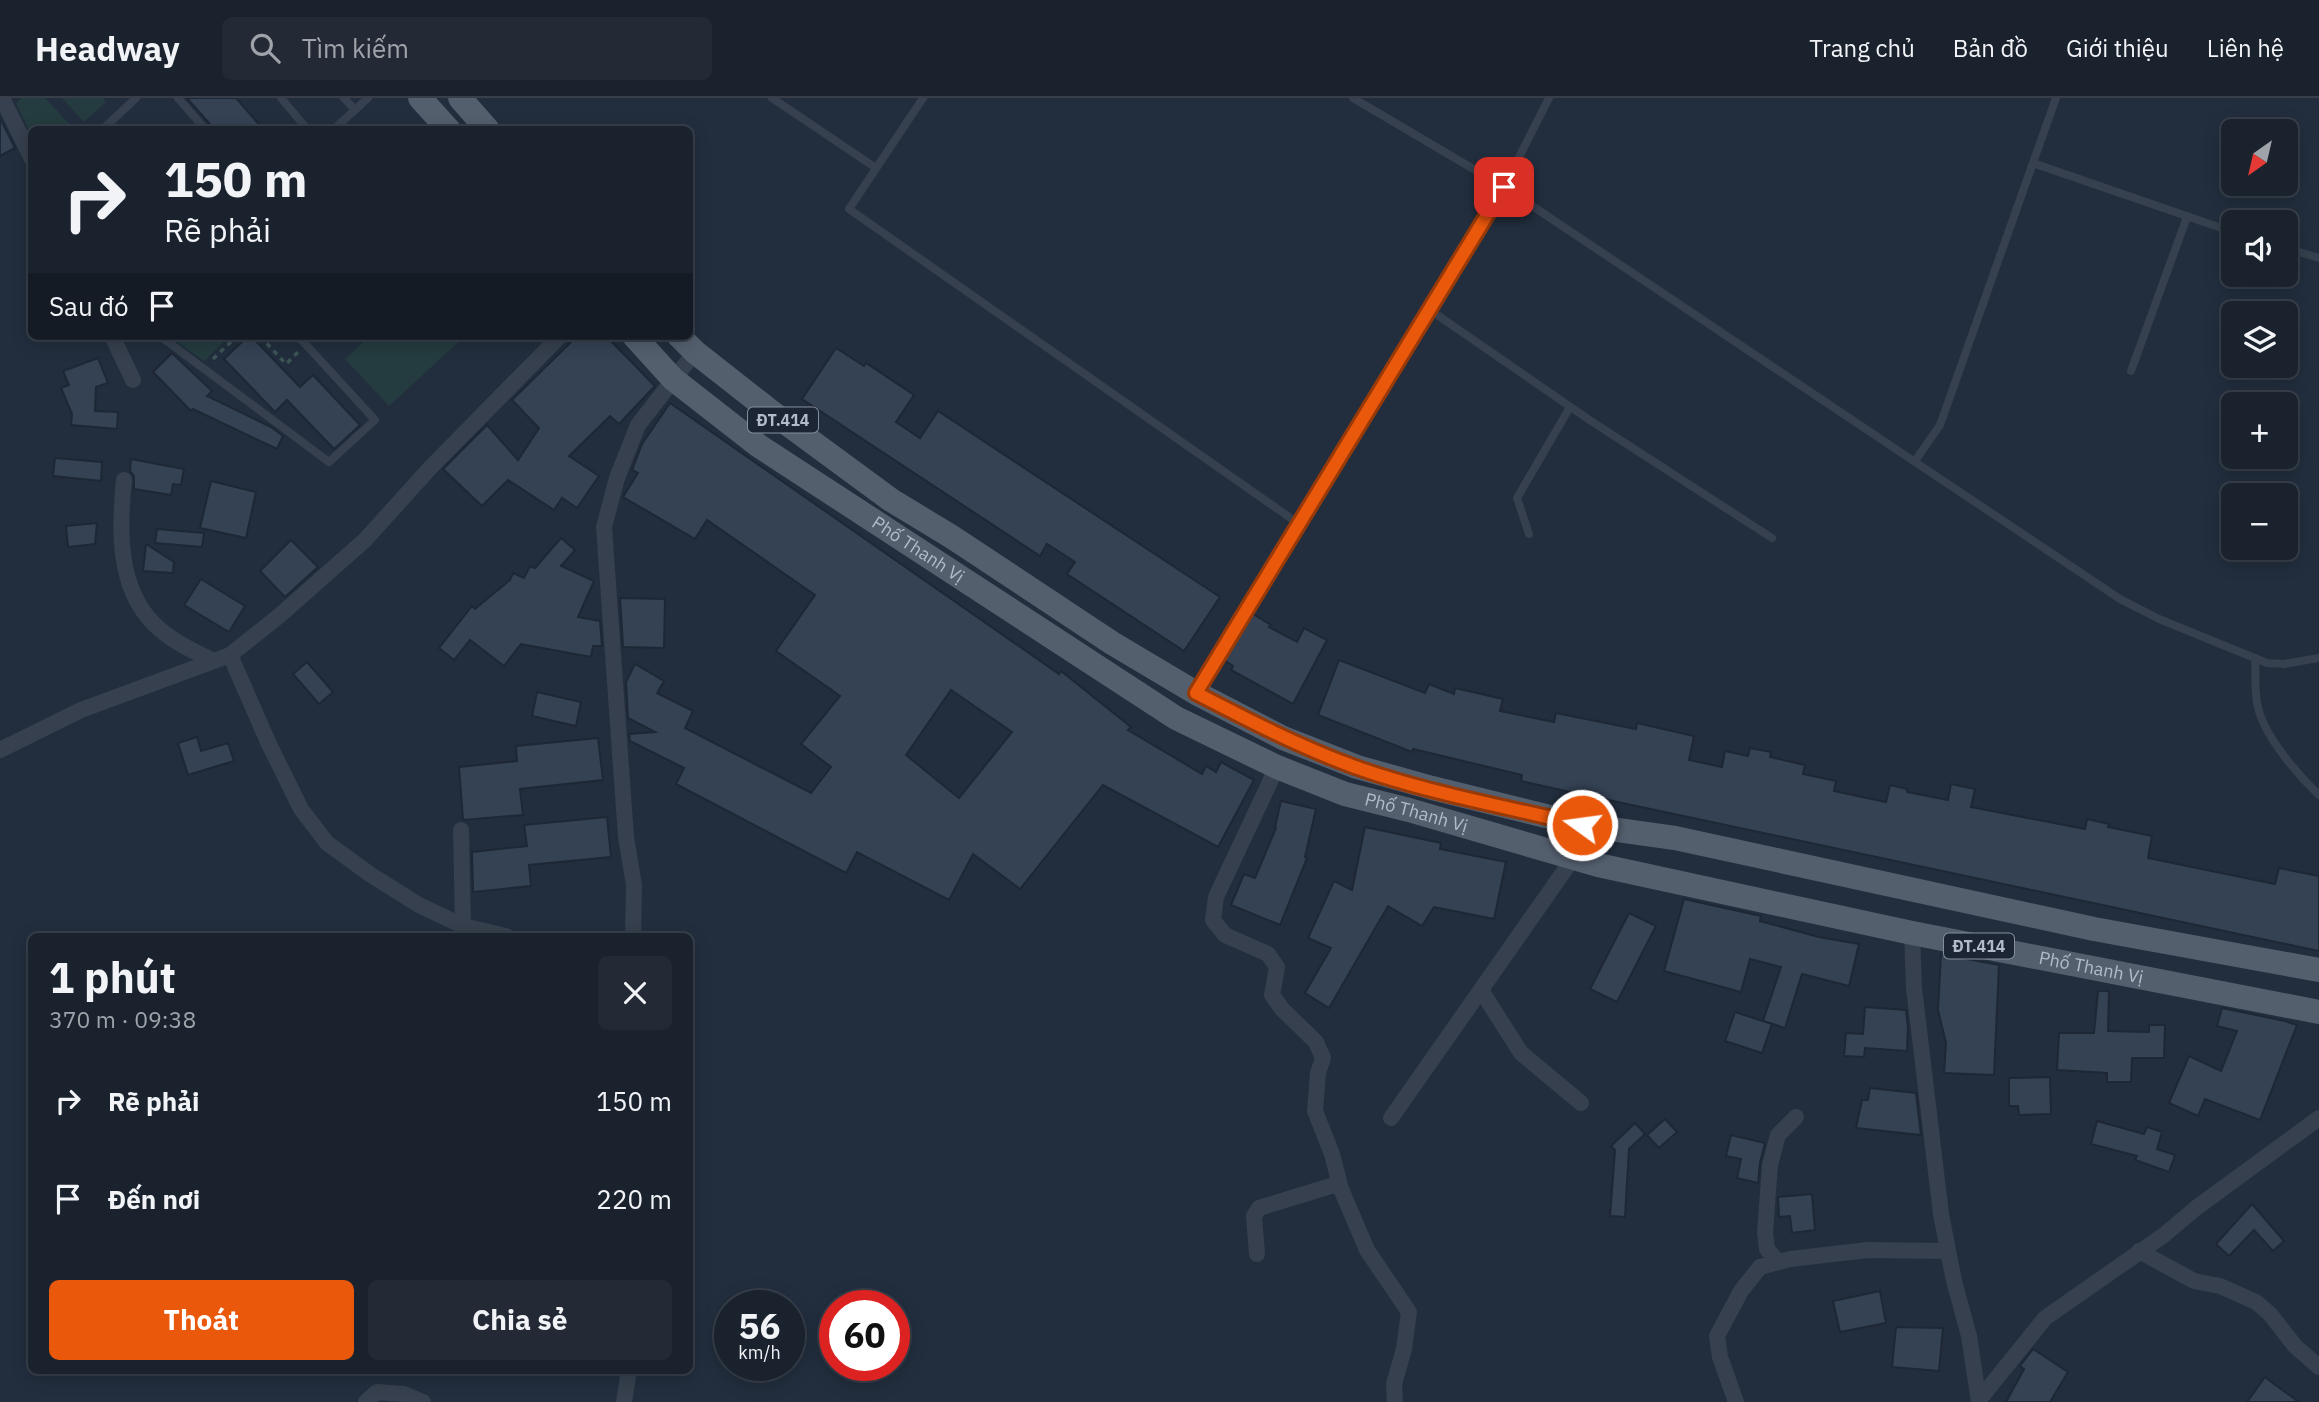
<!DOCTYPE html>
<html lang="vi">
<head>
<meta charset="utf-8">
<style>
  body { margin:0; font-family:"IBM Plex Sans",sans-serif; background:#232a36; color:#f1f3f6; height:100vh; display:flex; flex-direction:column; font-size:26px; white-space:nowrap }
  * { box-sizing:border-box; margin:0 }
  p { font-size:23px; color:#9fa4aa }
  .icon { flex:none; width:38px; height:38px; fill:none; stroke:currentColor; stroke-width:2; stroke-linecap:round; stroke-linejoin:round }
  .map { position:relative; flex:1; overflow:hidden }
  .side { position:absolute; left:28px; top:835px; width:665px; height:441px; display:flex; flex-direction:column; background:#1a222e; border-radius:10px; box-shadow:0 4px 18px #0003,0 0 0 2px #383f4a }
  .side>* { flex:none }
  .top-card { position:absolute; left:28px; top:28px; width:665px; height:214px; border-radius:10px; box-shadow:0 4px 18px #0003,0 0 0 2px #383f4a; background:#1a222e; color:#f1f3f6; overflow:hidden }
  .needle { width:46px; rotate:214deg }
  .controls { position:absolute; left:2221px; top:21px; display:grid; gap:14px }
  .controls a { display:grid; place-items:center; width:77px; height:77px; border-radius:10px; background:#1a222e; box-shadow:0 4px 18px #0003,0 0 0 2px #383f4a; font-size:35px }
  .speed { position:absolute; left:714px; top:1192px; display:flex; gap:14px; font-size:35px; font-weight:700; text-align:center }
  .speed>* { display:grid; place-content:center; width:91px; height:91px; border-radius:50%; background:#1a222e; box-shadow:0 4px 18px #0003,0 0 0 2px #383f4a; line-height:1 }
  .speed small { font-size:18px; font-weight:400 }
  .speed .limit { border:10px solid #d22; background:#fff; color:#111 }
  .pin { position:absolute; display:grid; place-items:center; width:60px; height:60px; color:#fff; margin:-30px; border-radius:14px; box-shadow:0 4px 10px #0006 }
  .me { position:absolute; width:77px; margin:-38px; rotate:284deg; stroke-linejoin:round; filter:drop-shadow(0 0 5px #0008) }
  .turn { display:flex; align-items:center; gap:24px; height:147px; padding:0 21px; font-size:32px }
  .turn .icon { width:91px; height:91px; stroke-width:2.5 }
  .turn b { display:block; font-size:49px; line-height:60px }
  .then { display:flex; align-items:center; height:66px; padding:0 21px; background:#0003; gap:14px; font-size:26px }
  .round { display:grid; place-items:center; flex:none; width:74px; height:74px; border-radius:10px; background:#232a36 }
  .overview { display:flex; align-items:center; justify-content:space-between; height:119px; padding:0 21px }
  h1 { font-size:42px; font-weight:700; line-height:52px }
  .cta { display:flex; gap:14px; margin-top:auto; padding:14px 21px }
  .cta a { flex:1; height:80px; border-radius:10px; background:#ea580c; color:#fff; font-size:28px; font-weight:700; line-height:80px; text-align:center }
  .cta a+a { background:#232a36; color:#f1f3f6 }
  ul { padding:0; list-style:none }
  li { display:flex; align-items:center; gap:21px; height:98px; padding:0 21px }
  li div { flex:1 }
  li b { display:block; font-size:26px }
  li em { font-style:normal }
  header { display:flex; align-items:center; gap:42px; box-sizing:border-box; height:98px; padding:0 35px; background:#1a222e; border-bottom:2px solid #383f4a }
  header strong { font-size:33px }
  nav { display:flex; gap:38px; margin-inline-start:auto; font-size:24px }
  .search { width:490px; height:63px; background:#232a36; display:flex; align-items:center; gap:18px; box-sizing:border-box; padding:0 24px; border-radius:10px; color:#9fa4aa; font-size:26px }
  .map>svg:first-child { display:block }
</style>
</head>
<body>
<header>
<strong>Headway</strong>
<div class="search"><svg class="icon" aria-label="search" viewBox="0 0 24 24"><circle cx="10" cy="10" r="6"/><path d="M15 15l6 6"/></svg>Tìm kiếm</div>
<nav><a>Trang chủ</a><a>Bản đồ</a><a>Giới thiệu</a><a>Liên hệ</a></nav>
</header>
<div class="map">
<svg width="2319" height="1304" viewBox="0 0 2319 1304">
  <rect width="100%" height="100%" fill="#222e3e"/>
  <g fill="#243c3f">
    <path d="M22 0H45L74 31 32 32 31 36 16 5Z"/>
    <path d="M62 0H103L106 4 84 24Z"/>
    <path d="M169 238H230L204 263Z"/>
    <path d="M370 238H465L389 308 345 261Z"/>
  </g>
  <g fill="#344254" stroke="#1d2735" stroke-width="2" fill-rule="evenodd">
    <path d="M187 0H236L264 32H215Z"/>
    <path d="M0 20 15 50 0 58Z"/>
    <path d="M248 238H251L300 289 313 277 360 327 334 351 287 302 275 314 224 261Z"/>
    <path d="M577 238H606L655 288 619 326 610 318 569 358 599 378 577 410 562 400 554 412 508 382 482 408 443 371 487 327 518 362 539 330 512 302Z"/>
    <path d="M836 250 864 268 866 265 914 297 896 324 920 340 938 313 1220 499 1184 553 1067 476 1075 464 1047 446 1040 458 802 301Z"/>
    <path d="M172 255 212 293 207 298 271 329 283 338 277 351 193 311 191 313 153 274Z"/>
    <path d="M98 260 108 285 96 289 95 313 118 314 117 331 71 327 72 316 61 290 69 287 63 273Z"/>
    <path d="M670 305 1059 576 1061 573 1131 629 1128 632 1202 676 1206 668 1216 674 1221 664 1254 682 1218 749 1103 687 1020 791 973 756 949 802 857 754 846 775 676 686 684 670 630 643 629 636 655 634 628 620 626 584 635 566 664 583 657 595 693 613 685 630 811 695 831 669 801 646 840 598 776 553 815 497 707 422 695 441 623 399 638 375 632 372 642 346ZM951 592 1012 634 959 700 906 657Z"/>
    <path d="M55 360 102 364 101 383 53 378Z"/>
    <path d="M131 361 184 371 181 387 173 386 171 397 134 391V378L130 373Z"/>
    <path d="M211 383 256 394 246 440 200 430Z"/>
    <path d="M97 425 95 446 68 449 66 428Z"/>
    <path d="M157 431 204 435 202 449 155 445Z"/>
    <path d="M561 440 575 452 561 468 594 483 578 519 600 523 602 548H593L591 559 521 546 504 568 470 542 454 562 439 550 472 508 475 511 510 482 513 475 524 480 530 468 535 470Z"/>
    <path d="M291 442 318 469 285 499 260 473Z"/>
    <path d="M146 446 174 464 173 475 143 473Z"/>
    <path d="M201 481 245 508 229 534 184 507Z"/>
    <path d="M620 500 665 501 664 550 623 549Z"/>
    <path d="M1253 516 1271 527 1269 529 1297 544 1304 530 1327 542 1293 606 1231 572 1233 568 1224 562Z"/>
    <path d="M1339 562 1425 595 1429 586 1454 596 1455 590 1503 601 1500 613 1554 624 1556 615 1636 631 1637 625 1694 638 1689 662 1722 669 1725 653 1748 658 1750 650 1771 654 1770 659 1805 667 1803 676 1836 683 1834 693 1886 704 1890 687 1907 691V694L1948 702 1951 686 1975 691 1971 709 2085 731 2087 721 2109 726 2108 729 2152 738 2148 760 2275 786 2279 770 2319 778V853L1561 692 1521 683 1522 677 1413 651 1412 654 1318 617Z"/>
    <path d="M307 564 333 594 319 606 293 576Z"/>
    <path d="M537 594 581 604 576 628 532 618Z"/>
    <path d="M197 639 201 653 228 645 234 663 188 677 178 645Z"/>
    <path d="M598 640 603 682 520 691 523 717 463 722 459 669 517 663 516 648Z"/>
    <path d="M1281 703 1316 711 1305 759 1307 760 1280 827 1231 807 1244 776 1255 780 1276 730 1275 729Z"/>
    <path d="M607 719 611 759 529 767 531 788 473 794 472 754 527 748 524 727Z"/>
    <path d="M1365 729 1441 745 1440 751 1506 764 1494 821 1434 809 1422 828 1388 808 1329 910 1305 895 1331 850 1308 840 1334 783 1352 792Z"/>
    <path d="M1684 801 1761 818 1760 823 1819 839 1859 846 1849 888 1802 876 1785 930 1763 923 1781 869 1750 861 1741 894 1664 873Z"/>
    <path d="M1629 815 1656 828 1617 904 1590 891Z"/>
    <path d="M1941 856 1999 867 1994 977 1944 975 1946 945 1938 912Z"/>
    <path d="M2098 893H2109L2108 933 2149 934V927H2165L2164 960H2132L2131 984H2107V975L2057 972 2059 935H2094Z"/>
    <path d="M1865 909 1906 912 1908 929 1907 953 1865 950 1864 959 1844 958 1846 935 1863 936Z"/>
    <path d="M2222 910 2285 923 2297 927 2260 1022 2205 1001 2198 1018 2169 1005 2189 958 2221 973 2237 933 2217 928Z"/>
    <path d="M1735 914 1772 926 1762 955 1725 943Z"/>
    <path d="M2050 979 2051 1016 2019 1017 2018 1008H2009V980Z"/>
    <path d="M1870 990 1916 995 1921 1037 1856 1030 1862 1002H1868Z"/>
    <path d="M1665 1021 1677 1034 1659 1050 1647 1037Z"/>
    <path d="M2097 1023 2144 1036 2147 1029 2162 1034 2157 1051 2175 1057 2169 1074 2135 1062 2137 1058 2091 1046Z"/>
    <path d="M1635 1025 1645 1036 1629 1051 1625 1119 1610 1118 1615 1052 1611 1048Z"/>
    <path d="M1731 1037 1765 1045 1760 1065 1758 1085 1737 1080 1741 1061 1726 1058Z"/>
    <path d="M1812 1096 1815 1132 1792 1135 1790 1118 1779 1119 1778 1099Z"/>
    <path d="M2252 1106 2284 1143 2273 1153 2254 1132 2229 1158 2216 1146Z"/>
    <path d="M1880 1193 1886 1225 1840 1234 1833 1203Z"/>
    <path d="M1896 1229 1943 1230 1939 1273 1892 1269Z"/>
    <path d="M2033 1251 2068 1274 2050 1304H2006L2024 1271 2020 1268Z"/>
    <path d="M2265 1279 2274 1286 2299 1304H2247Z"/>
  </g>
  <g fill="none" stroke-linecap="round" stroke-linejoin="round">
    <g stroke="#3d5557" stroke-width="3.5" stroke-dasharray="5 5" stroke-linecap="butt">
      <path d="M260 238 286 266 298 254"/>
      <path d="M213 261 237 238"/>
    </g>
    <g stroke="#36404e" stroke-width="8">
      <path d="M178 0 206 32"/>
      <path d="M281 0 308 32"/>
      <path d="M344 0 355 12"/>
      <path d="M772 0 876 70"/>
      <path d="M923 0 849 111 1299 426"/>
      <path d="M1353 0 1504 89 2120 501 2159 521 2267 565 2284 566 2319 560"/>
      <path d="M102 32 136 0"/>
      <path d="M333 32 368 0"/>
      <path d="M2033 65 2233 134"/>
      <path d="M2286 150 2319 160"/>
      <path d="M1430 212 1591 323 1772 440"/>
      <path d="M160 238 329 364 375 322 298 238"/>
      <path d="M2131 273 2187 119"/>
      <path d="M1915 363 1940 327 2056 0"/>
      <path d="M1529 436 1517 400 1570 309"/>
      <path d="M2255 560C2256 576 2254 594 2258 609 2264 638 2298 677 2319 697"/>
      <path d="M1198 593 1504 89 1549 0"/>
    </g>
    <g stroke="#36404e" stroke-width="16">
      <path d="M2 0 32 61"/>
      <path d="M112 238 133 282"/>
      <path d="M124 382C119 430 117 489 154 526 171 543 193 553 214 563"/>
      <path d="M230 557 268 644 301 711 327 745 371 777 419 807 463 828 506 838"/>
      <path d="M0 652 81 612 230 557 279 518 365 442 430 370 560 238"/>
      <path d="M1277 669 1216 799 1213 822 1225 837 1268 856 1277 869 1272 897 1282 911 1316 944 1323 960 1318 975 1315 1013 1332 1056 1341 1091"/>
      <path d="M461 732 463 828"/>
      <path d="M1912 835 1914 890 1941 1116 1954 1183 1969 1238 1979 1304"/>
      <path d="M633 838 634 787 626 739 604 429 617 380 638 327 695 254"/>
      <path d="M1481 892 1521 955 1581 1005"/>
      <path d="M1391 1020 1574 759"/>
      <path d="M2139 1153 2194 1183 2220 1188 2256 1204 2270 1216 2295 1248 2319 1269"/>
      <path d="M1257 1156 1254 1118 1259 1110 1334 1087 1341 1091 1367 1152 1409 1214 1404 1251 1394 1286 1395 1304"/>
      <path d="M1778 1164 1767 1151 1765 1134 1770 1067 1778 1037 1796 1019"/>
      <path d="M1979 1302 2045 1220 2164 1137 2196 1110 2319 1020"/>
      <path d="M366 1304 377 1294 404 1296 423 1304"/>
      <path d="M624 1304 629 1272"/>
      <path d="M1736 1304 1720 1259 1717 1238 1741 1193 1760 1169 1790 1161 1868 1152 1947 1153"/>
    </g>
    <g stroke="#545f6e" stroke-width="24">
      <path d="M420 0 449 32"/>
      <path d="M460 0 488 32"/>
      <path id="s1" d="M634 238 673 281 759 348 1176 620 1277 669 1345 696 1409 712 1598 767 1912 835 2319 914"/>
      <path d="M679 238 695 254 774 316 891 402 952 439 1112 545 1196 595 1283 640 1357 669 1432 690 1582 727 1675 740 2094 831 2319 872"/>
    </g>
  </g>
  <g fill="none" stroke-linecap="round" stroke-linejoin="round">
    <g stroke="#983908" stroke-width="18">
      <path id="route" d="M1504 89 1196 595C1248 622 1300 649 1355 669 1428 695 1507 709 1582 727"/>
    </g>
    <use href="#route" stroke="#ea580c" stroke-width="12"/>
  </g>
  <g text-anchor="middle" stroke-width="7" stroke-linejoin="round" paint-order="stroke">
    <g fill="#1b2533" stroke="#858e9c" stroke-width="2">
      <rect x="748" y="309.5" width="70" height="25" rx="5"/>
      <rect x="1944" y="835.5" width="70" height="25" rx="5"/>
    </g>
    <g font-size="16" font-weight="bold" fill="#b2bbc9">
      <text x="783" y="328">ĐT.414</text>
      <text x="1979" y="854">ĐT.414</text>
    </g>
    <g font-size="18" fill="#b2bbc9" stroke="#1b2533">
      <text dy="6" stroke="none"><textPath href="#s1" startOffset="357">Phố Thanh Vị</textPath></text>
      <text dy="6" stroke="none"><textPath href="#s1" startOffset="924">Phố Thanh Vị</textPath></text>
      <text dy="6" stroke="none"><textPath href="#s1" startOffset="1617">Phố Thanh Vị</textPath></text>
    </g>
  </g>
</svg>
<div class="controls">
<a><svg class="needle" viewBox="-14 -14 28 28"><path d="M0-13l5 13h-10z" fill="#e53935"/><path d="M0 13l5-13h-10z" fill="#9fa4aa"/></svg></a>
<a><svg class="icon" aria-label="sound" viewBox="0 0 24 24"><path d="M4 9h4l5-4v14l-5-4H4zM17 9q2 3 0 6"/></svg></a>
<a><svg class="icon" aria-label="layers" viewBox="0 0 24 24"><path d="M12 4l9 5-9 5-9-5zM3 14l9 5 9-5"/></svg></a>
<a>+</a>
<a>−</a>
</div>
<div class="speed"><div>56<small>km/h</small></div><div class="limit">60</div></div>
<div class="pin" style="left:1504px;top:89px;background:#d93025"><svg class="icon" aria-label="arrive" viewBox="0 0 24 24"><path d="M6 21V4h12l-3 4 3 4H6"/></svg></div>
<svg class="me" style="left:1582px;top:727px" viewBox="-20 -20 40 40"><circle r="17" fill="#ea580c" stroke="#fff" stroke-width="3"/><path d="M0-11L8 9 0 5-8 9z" fill="#fff"/></svg>
<div class="top-card">
<div class="turn"><svg class="icon" aria-label="right" viewBox="0 0 24 24"><path d="M7 20v-9h11M14 6l5 5-5 5"/></svg><div><b>150 m</b>Rẽ phải</div></div>
<div class="then">Sau đó<svg class="icon" aria-label="arrive" viewBox="0 0 24 24"><path d="M6 21V4h12l-3 4 3 4H6"/></svg></div>
</div>
<section class="side">
<div class="overview"><div><h1>1 phút</h1><p>370 m · 09:38</p></div><a class="round"><svg class="icon" aria-label="close" viewBox="0 0 24 24"><path d="M6 6l12 12M18 6L6 18"/></svg></a></div>
<ul>
<li><svg class="icon" aria-label="right" viewBox="0 0 24 24"><path d="M7 20v-9h11M14 6l5 5-5 5"/></svg><div><b>Rẽ phải</b></div><em>150 m</em></li>
<li><svg class="icon" aria-label="arrive" viewBox="0 0 24 24"><path d="M6 21V4h12l-3 4 3 4H6"/></svg><div><b>Đến nơi</b></div><em>220 m</em></li>
</ul>
<div class="cta"><a>Thoát</a><a>Chia sẻ</a></div>
</section>
</div>
</body>
</html>
